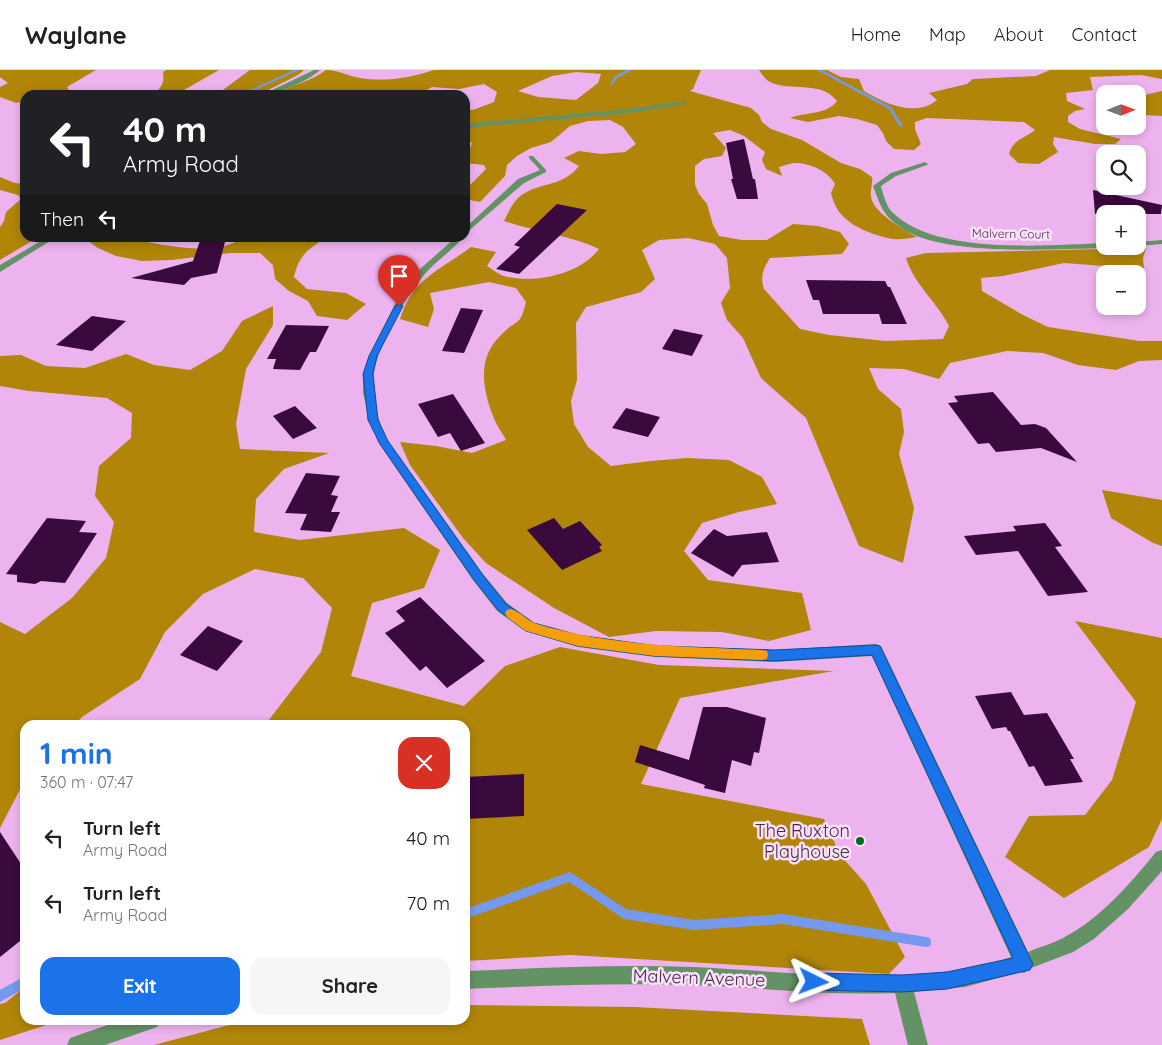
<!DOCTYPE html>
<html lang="en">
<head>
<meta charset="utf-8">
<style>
  body { margin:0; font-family:Quicksand,sans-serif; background:#f6f6f6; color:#202124; height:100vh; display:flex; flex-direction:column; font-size:19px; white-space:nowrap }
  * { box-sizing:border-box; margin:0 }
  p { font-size:16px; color:#757577 }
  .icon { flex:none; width:28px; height:28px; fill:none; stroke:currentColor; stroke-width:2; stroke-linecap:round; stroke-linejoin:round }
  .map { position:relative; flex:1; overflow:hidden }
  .drawer { position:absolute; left:20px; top:650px; width:450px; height:305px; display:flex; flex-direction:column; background:#fff; border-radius:15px; box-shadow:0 2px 8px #0003 }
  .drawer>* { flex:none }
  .hud { position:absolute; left:20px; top:20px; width:450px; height:152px; border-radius:15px; box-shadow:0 2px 8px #0003; background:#202124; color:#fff; overflow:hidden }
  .needle { width:32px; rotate:89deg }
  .controls { position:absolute; left:1096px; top:15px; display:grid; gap:10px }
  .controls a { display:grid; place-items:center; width:50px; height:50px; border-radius:10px; background:#fff; box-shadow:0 2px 8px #0003; font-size:25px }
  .pin { position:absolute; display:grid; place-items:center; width:42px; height:42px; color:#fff; margin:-51px -21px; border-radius:50% 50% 50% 0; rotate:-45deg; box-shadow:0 0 5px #0007 }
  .pin .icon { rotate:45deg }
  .me { position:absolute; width:55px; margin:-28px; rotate:93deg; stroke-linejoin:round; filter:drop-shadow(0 0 4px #0008) }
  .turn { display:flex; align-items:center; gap:18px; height:105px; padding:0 20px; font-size:22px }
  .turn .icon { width:65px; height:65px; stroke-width:2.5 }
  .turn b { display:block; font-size:35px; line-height:42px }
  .then { display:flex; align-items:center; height:48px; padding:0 20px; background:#0003; gap:10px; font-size:19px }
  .round { display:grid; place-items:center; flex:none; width:52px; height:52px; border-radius:15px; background:#f6f6f6 }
  .headline { display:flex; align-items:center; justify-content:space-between; height:85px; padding:0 20px }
  h1 { font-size:30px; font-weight:700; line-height:38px; color:#1a73e8 }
  .primary-button { display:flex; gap:10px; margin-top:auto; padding:10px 20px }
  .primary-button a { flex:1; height:58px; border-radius:15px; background:#1a73e8; color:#fff; font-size:20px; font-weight:700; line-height:58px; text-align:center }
  .primary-button a+a { background:#f6f6f6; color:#202124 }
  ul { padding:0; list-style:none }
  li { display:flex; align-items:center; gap:15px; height:65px; padding:0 20px }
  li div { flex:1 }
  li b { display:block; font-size:19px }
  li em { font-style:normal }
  header { display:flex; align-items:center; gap:30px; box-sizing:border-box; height:70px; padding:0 25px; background:#fff; border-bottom:1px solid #e0e0e0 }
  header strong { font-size:24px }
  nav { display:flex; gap:28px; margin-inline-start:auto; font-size:18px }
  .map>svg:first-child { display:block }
</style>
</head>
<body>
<header>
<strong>Waylane</strong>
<nav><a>Home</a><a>Map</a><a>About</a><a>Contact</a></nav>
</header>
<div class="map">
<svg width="1162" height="975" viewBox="0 0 1162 975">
  <rect width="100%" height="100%" fill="#edb3ef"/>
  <g fill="#b08508" fill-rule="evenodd">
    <path d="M0 0H96L67 17 72 25H25V31L16 33 0 27V17L8 13 0 7Z"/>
    <path d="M166 0H219L184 20 180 25H153C161 18 165 13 163 2Z"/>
    <path d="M250 0H304L298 5 258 25H216Z"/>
    <path d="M326 0C338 0 348 6 360 8 384 12 411 8 434 0H701L693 19 690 21 751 38 759 45 762 52 771 59 802 70 841 93 860 99 872 107C873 114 870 120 871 126 872 142 904 160 917 167 909 168 901 170 893 169 876 166 853 158 841 144 836 139 833 130 831 123L835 114C828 101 810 93 795 93 790 93 784 96 779 97L782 106 766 99 762 90 765 82 744 66 730 60 713 63 726 78 722 86 704 89 695 96V115L699 124 707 134 713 155 719 166 742 170H767L793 154 818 156 840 162 849 174 842 184 770 188C763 199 760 206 764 219L800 259 829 265 886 271 943 269 949 256C937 232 913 213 906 188L926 183 1146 178 1143 188 1144 199 1064 193 1003 206 981 208 982 221 1023 245 1048 257 1140 271H1162V290L1139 291 1116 300 1078 295 1043 283 1007 281 950 293 939 309 904 299 869 298 878 319 901 339 904 362 899 384 914 438 903 493 859 476 806 348 761 308 743 268 727 250 721 233 730 218 727 188 715 174 688 168 659 170 642 180 655 209 641 222 586 237 576 253 577 310 571 331 574 354 588 377 611 396 650 391 688 388 729 390 762 407 777 434 739 442 702 453 684 481 708 510 802 523 811 560 769 571 722 562 656 561 609 567 554 538 486 493 463 468 410 395 400 372 436 376 472 383 506 370C502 362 496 355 493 346 482 317 477 287 502 264 518 248 520 257 526 232L516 218 489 212 430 223 434 239 428 257 400 249C413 208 439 201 471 177L496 182 487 196C493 200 501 206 508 207 538 213 580 204 599 179 569 165 536 162 504 151 508 143 512 134 518 128 537 111 561 119 579 96L564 88 579 81 601 84 625 82 636 74 623 57 610 50 588 51 570 56 551 72 531 78 517 86 507 95 505 106 480 132 465 129V120L486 99 484 95 465 93 472 73 465 69V39L473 40 494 32 497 22 484 14 459 19 432 17 418 25H275C291 14 311 12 326 0ZM576 2 601 4 598 13 576 30 538 27 518 21 552 6Z"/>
    <path d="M759 0H827L841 7 859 9 864 21C884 33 916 48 937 30L929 23 967 14 973 9 1036 6 1050 0H1162V9L1141 5 1090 7 1093 20 1066 23 1067 31 1085 39 1075 41 1068 46V52L1080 59 1121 69 1115 74H1095L1054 67 1053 74 1058 82 1039 94 1018 93 1009 84C1013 69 1024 69 1035 60L1024 52 927 48 915 52V59L921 74 914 80 894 79 886 71 883 63 877 55 857 49 839 46 808 52 790 48C805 42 827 45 837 31 821 10 791 22 770 12 765 10 762 4 759 0Z"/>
    <path d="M1162 21V46L1144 45 1138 34 1140 26Z"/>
    <path d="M0 107 15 113 25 114V168H37L0 190V157L4 151 6 142 21 129 18 125 0 120Z"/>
    <path d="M84 168C97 168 111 166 124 168 159 173 211 189 243 168H326C308 179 299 185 294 207L307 219 346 223 366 234 347 250 317 246 308 231 289 221 275 209 273 195 260 183H231L171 190 142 191 116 186 98 178Z"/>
    <path d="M273 236V255L246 299 236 354 240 379 329 383 284 399 256 429 254 462 300 470 404 458 440 480 424 518 372 533 351 606 464 636 505 596 560 577 659 595 834 601 680 628 641 714 824 749 840 785 866 814 905 887 889 904 570 885 465 891V655H265L321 582 332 538 303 508 255 499 203 524 165 562 140 609 82 647 74 655H25V710L0 758V552L25 564 72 528 106 488 114 452 95 426 99 396 131 368 132 343 107 328 29 321 0 316V286L21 285 46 296 85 298 126 284 154 295 190 300 222 281 242 251Z"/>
    <path d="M1102 420 1162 430V476L1153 473 1111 448Z"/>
    <path d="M1075 551 1162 568V749L1149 777 1064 828 1005 787 1029 746 1085 745 1112 710 1136 632Z"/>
    <path d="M25 917V950H62L0 970V934L5 933Z"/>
    <path d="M465 935 635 937 862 949 870 975H154L233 954 268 950H465Z"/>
  </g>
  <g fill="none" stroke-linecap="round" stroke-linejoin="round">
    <g fill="#7599ec" fill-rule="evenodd">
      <path d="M294 0H299L244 25H239Z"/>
      <path d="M627 0H632L617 8 612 15H610L615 6Z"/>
      <path d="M817 0H822L891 37 903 56 900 57 889 39Z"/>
      <path d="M570 802 626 839 694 850 783 844 926 867 930 868 931 872 930 876 926 877 783 854 694 860 624 849 569 812 465 849V839Z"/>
      <path d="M25 906V918L0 932V920Z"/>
    </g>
  </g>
  <g fill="#3a093e">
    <path d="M744 69 753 109H755L758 129H737L731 109H733L726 73Z"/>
    <path d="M1093 120 1162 135 1161 144H1095Z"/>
    <path d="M557 134 587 140 519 204 496 199 520 177 514 175Z"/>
    <path d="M201 168H226L217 203 191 208 184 215 131 208 193 191Z"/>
    <path d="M806 210 885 211 888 217H890L907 254H882L879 244H823L819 230H813Z"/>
    <path d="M461 238 483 240 464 283 442 281Z"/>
    <path d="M92 246 126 251 92 281 56 275Z"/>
    <path d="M286 255 329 256 316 282H310L300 300 273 299 276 289H267Z"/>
    <path d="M674 259 703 265 692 286 662 279Z"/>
    <path d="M993 322 1021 355 1035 354 1046 358 1077 392 1041 378 996 382 989 373 978 374 948 333 958 332 954 326Z"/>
    <path d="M453 324 485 373 461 381 450 363 438 367 418 334Z"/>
    <path d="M295 336 317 358 293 369 273 346Z"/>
    <path d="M626 338 660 347 648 367 612 358Z"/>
    <path d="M306 403 340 406 331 425 338 426 331 442H340L331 462 300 460 307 444 285 443Z"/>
    <path d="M47 448 86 451 79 462 97 463 65 513 41 511 35 514 17 512V505L6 504Z"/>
    <path d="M554 448 563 459 580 451 602 475 599 477 602 481 562 500 527 460Z"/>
    <path d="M1045 453 1062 476 1055 477 1088 522 1048 526 1018 481 976 485 964 466 1016 461 1013 456Z"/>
    <path d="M714 459 727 466 767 462 779 492 742 495 733 507 691 483Z"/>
    <path d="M420 527 485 591 447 618 426 596 420 601 385 563 405 551 396 541Z"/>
    <path d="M208 556 243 571 217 601 180 585Z"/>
    <path d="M1011 622 1024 645 1047 643 1074 689H1070L1083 712 1045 716 1034 696 1029 697 1010 661H1008L1006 657 992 659 975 626Z"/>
    <path d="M703 637H727L766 648 759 683 754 682 751 696 732 690 725 723 704 718 705 715 635 692 640 675 689 690Z"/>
    <path d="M524 704V746L465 749V707Z"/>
    <path d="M0 762 25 800V867L0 887Z"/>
  </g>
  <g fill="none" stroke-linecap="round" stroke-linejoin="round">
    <g fill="#639265" fill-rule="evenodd">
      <path d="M314 0H320C310 10 276 25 262 25Z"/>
      <path d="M684 31 686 34 637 42 465 58V54L637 38Z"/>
      <path d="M529 86H533L546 100V102L524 113 465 164V158L518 109 540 100 529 88Z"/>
      <path d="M925 92 928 94 927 95 896 106 881 116C883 124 886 135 891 141 934 186 1047 175 1105 173V176H1108C1097 180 1082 178 1070 179 1026 180 940 183 903 159 883 146 881 137 873 116L891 103Z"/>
      <path d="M46 168H55L0 202V195Z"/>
      <path d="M455 168H463C451 181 436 191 424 205 406 225 375 281 373 308 371 330 379 352 388 371L483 504 507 533 534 553 578 565 655 575 775 580 876 574 881 576 1028 882C1039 877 1052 874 1063 868 1101 848 1130 814 1156 782L1162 780V801L1128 839 1094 869 1073 882 1031 898 1024 903 1021 902 965 917 914 922 928 975H908L895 923C826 926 758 917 690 915 615 913 540 916 465 919V901C541 898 616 894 692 897 791 901 916 920 1011 887L872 586 775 592 655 587 578 577 525 561 497 541 473 510 378 372 369 348 363 323V306L370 284 399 226 419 200Z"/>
      <path d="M1162 170V174L1138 176H1137L1138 172Z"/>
      <path d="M122 950H160L157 957 105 975H67L70 968Z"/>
    </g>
  </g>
  <path fill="#1a73e8" stroke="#114b97" d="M399 234 403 236 377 286 373 304 378 350 388 371 482 504 506 534 534 553 578 565 655 576 775 580 876 575 880 576 1030 888 1033 894 1030 900 947 919 902 922 814 920 809 918 806 912 809 906 814 903 902 905 947 902 1013 888 872 585 775 591 655 586 578 576 526 561 498 540 474 510 380 374 368 350 363 304 369 286 395 236Z"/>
  <path fill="#f59e0b" d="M511 539C521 542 527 551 537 554 611 576 686 577 762 580L767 581 768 585 767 589 762 590 655 586 578 576 526 561 507 547 505 543 507 540Z"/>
  <circle fill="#006b1a" stroke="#fde0fe" stroke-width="2" cx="860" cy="771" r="5"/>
  <g text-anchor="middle" stroke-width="5" stroke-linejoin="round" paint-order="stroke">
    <g font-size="12" fill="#432c44" stroke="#fde0fe">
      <text transform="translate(1011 164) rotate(1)" y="4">Malvern Court</text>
    </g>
    <g font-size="18" fill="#432c44" stroke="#fde0fe" text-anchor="end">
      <text x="850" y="767">The Ruxton<tspan x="850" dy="21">Playhouse</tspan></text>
    </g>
    <g font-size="18" fill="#432c44" stroke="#fde0fe">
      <text transform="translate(699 908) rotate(2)" y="6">Malvern Avenue</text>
    </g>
  </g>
</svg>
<div class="controls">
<a><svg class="needle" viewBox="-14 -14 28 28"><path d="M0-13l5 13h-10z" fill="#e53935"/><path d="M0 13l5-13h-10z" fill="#757577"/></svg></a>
<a><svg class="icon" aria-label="search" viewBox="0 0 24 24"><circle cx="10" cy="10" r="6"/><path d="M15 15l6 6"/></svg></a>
<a>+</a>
<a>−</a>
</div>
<div class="pin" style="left:399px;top:236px;background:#d93025"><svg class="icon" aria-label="arrive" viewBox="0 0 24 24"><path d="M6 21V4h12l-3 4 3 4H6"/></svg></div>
<svg class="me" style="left:814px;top:912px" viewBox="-20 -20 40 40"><path d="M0-17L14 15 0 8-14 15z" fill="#1a73e8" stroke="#fff" stroke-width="4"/></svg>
<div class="hud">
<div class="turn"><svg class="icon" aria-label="left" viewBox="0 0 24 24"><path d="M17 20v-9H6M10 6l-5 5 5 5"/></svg><div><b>40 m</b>Army Road</div></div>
<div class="then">Then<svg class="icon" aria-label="left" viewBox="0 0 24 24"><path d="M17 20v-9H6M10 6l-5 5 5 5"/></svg></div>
</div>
<section class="drawer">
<div class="headline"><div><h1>1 min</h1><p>360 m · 07:47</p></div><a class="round" style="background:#d93025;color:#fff"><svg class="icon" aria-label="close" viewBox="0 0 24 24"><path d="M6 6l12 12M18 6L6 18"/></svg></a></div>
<ul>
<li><svg class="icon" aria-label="left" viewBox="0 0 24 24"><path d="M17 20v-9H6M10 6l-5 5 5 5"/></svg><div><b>Turn left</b><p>Army Road</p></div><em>40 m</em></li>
<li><svg class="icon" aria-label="left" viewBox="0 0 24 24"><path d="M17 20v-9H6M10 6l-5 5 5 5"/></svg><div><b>Turn left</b><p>Army Road</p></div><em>70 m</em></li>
</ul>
<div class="primary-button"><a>Exit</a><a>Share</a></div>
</section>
</div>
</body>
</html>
